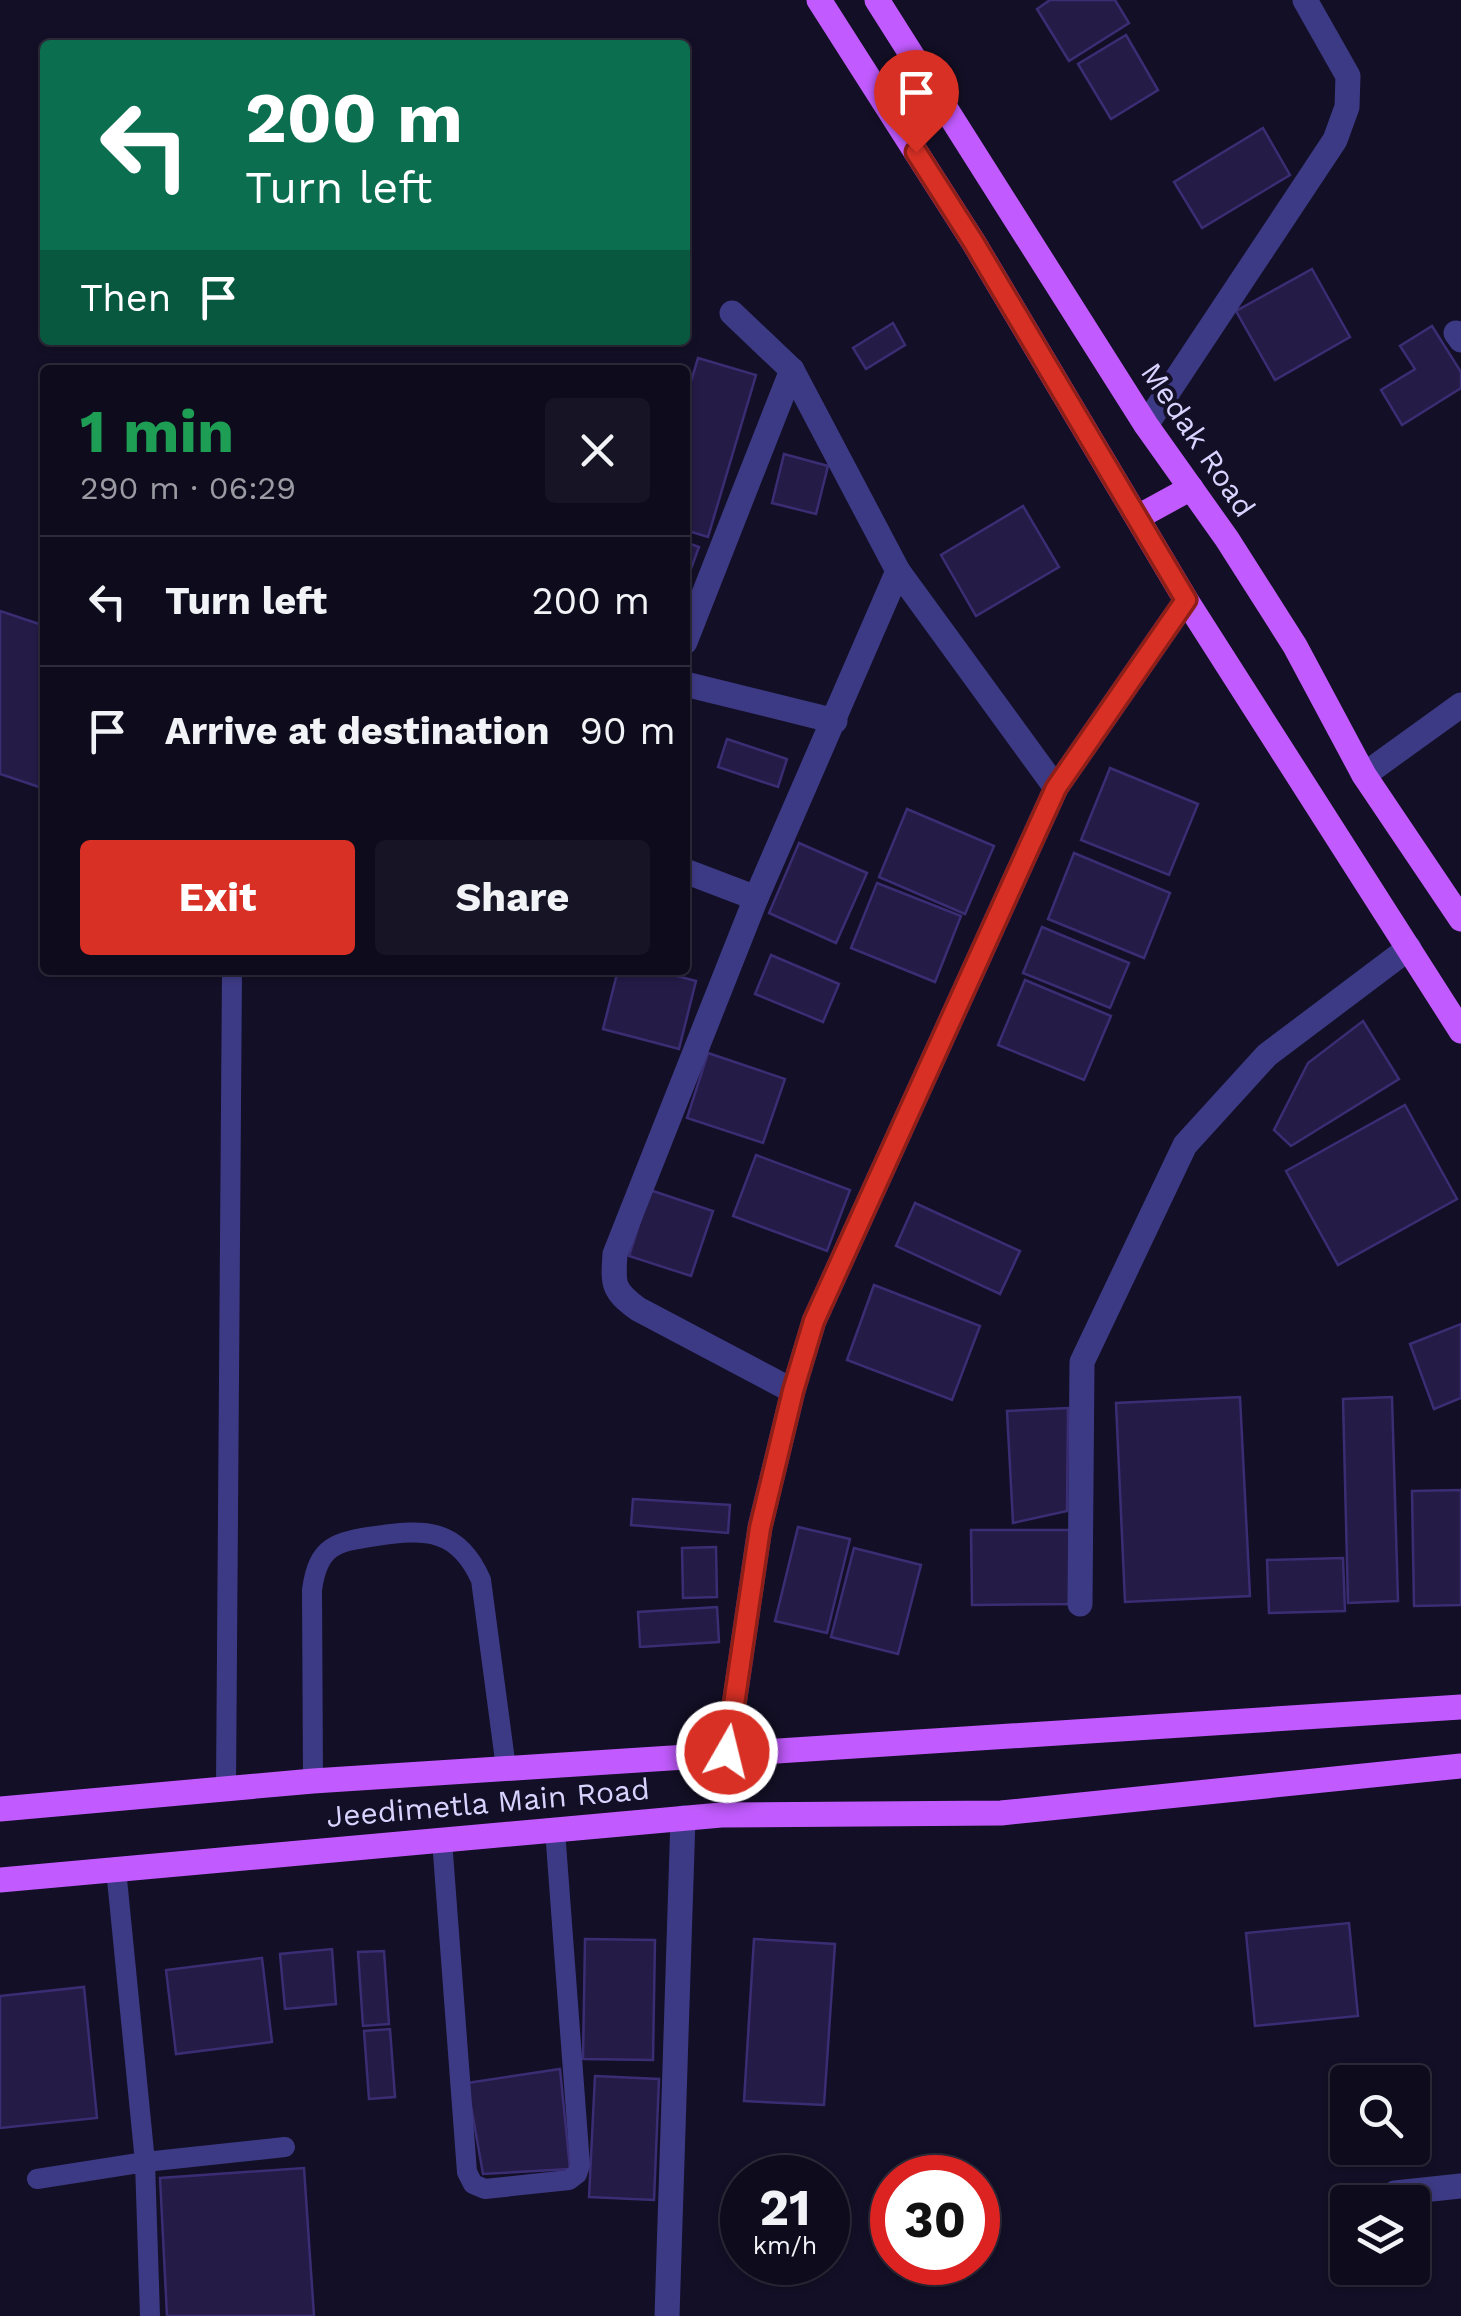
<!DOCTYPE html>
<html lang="en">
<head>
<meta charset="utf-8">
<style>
  body { margin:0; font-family:"Work Sans",sans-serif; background:#171425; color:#f1f3f6; height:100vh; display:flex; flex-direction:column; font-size:38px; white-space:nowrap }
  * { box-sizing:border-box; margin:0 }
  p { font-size:32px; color:#9b9ba3 }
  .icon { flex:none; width:55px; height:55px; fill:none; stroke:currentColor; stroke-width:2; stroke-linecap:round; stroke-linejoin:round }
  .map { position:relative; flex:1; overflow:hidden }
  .panel { position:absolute; left:40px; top:365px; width:650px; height:610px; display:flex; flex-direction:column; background:#0e0b1c; border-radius:10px; box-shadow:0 2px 8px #0004,0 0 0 2px #2e2b3b }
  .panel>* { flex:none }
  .top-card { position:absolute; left:40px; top:40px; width:650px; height:305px; border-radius:10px; box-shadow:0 2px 8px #0004,0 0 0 2px #2e2b3b; background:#0b6e4f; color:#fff; overflow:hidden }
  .tools { position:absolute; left:1330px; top:2065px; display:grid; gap:20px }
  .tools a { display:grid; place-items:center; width:100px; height:100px; border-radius:10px; background:#0e0b1c; box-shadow:0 2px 8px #0004,0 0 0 2px #2e2b3b; font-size:50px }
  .speed { position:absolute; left:720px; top:2155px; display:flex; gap:20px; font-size:50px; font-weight:700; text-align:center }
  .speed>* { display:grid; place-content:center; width:130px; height:130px; border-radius:50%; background:#0e0b1c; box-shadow:0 2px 8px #0004,0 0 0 2px #2e2b3b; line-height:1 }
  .speed small { font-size:25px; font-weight:400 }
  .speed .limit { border:15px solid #d22; background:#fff; color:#111 }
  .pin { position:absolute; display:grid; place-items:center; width:85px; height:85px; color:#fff; margin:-102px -42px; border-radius:50% 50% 50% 0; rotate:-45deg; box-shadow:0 0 10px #0007 }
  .pin .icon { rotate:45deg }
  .me { position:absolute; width:110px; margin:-55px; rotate:8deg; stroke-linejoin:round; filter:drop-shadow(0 0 8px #0008) }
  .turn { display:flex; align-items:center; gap:35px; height:210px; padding:0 40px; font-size:45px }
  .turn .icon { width:130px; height:130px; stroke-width:2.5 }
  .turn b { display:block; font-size:70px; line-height:85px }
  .then { display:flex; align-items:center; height:95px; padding:0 40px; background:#0003; gap:20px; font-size:38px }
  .round { display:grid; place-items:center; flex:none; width:105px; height:105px; border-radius:10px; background:#171425 }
  .overview { display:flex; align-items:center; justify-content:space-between; height:170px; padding:0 40px }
  h1 { font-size:60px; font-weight:700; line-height:75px; color:#1e9e55 }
  .button { display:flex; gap:20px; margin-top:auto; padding:20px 40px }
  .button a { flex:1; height:115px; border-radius:10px; background:#d93025; color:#fff; font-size:40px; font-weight:700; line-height:115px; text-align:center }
  .button a+a { background:#171425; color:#f1f3f6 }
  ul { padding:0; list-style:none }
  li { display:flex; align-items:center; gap:30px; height:130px; padding:0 40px; border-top:2px solid #2e2b3b }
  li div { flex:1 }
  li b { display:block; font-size:38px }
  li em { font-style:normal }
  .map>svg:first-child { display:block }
</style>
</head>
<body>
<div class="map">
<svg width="1461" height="2316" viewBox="0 0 1461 2316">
  <rect width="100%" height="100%" fill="#130f26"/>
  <g fill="#241b47" stroke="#3b2d73" stroke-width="2.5">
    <path d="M1050 0H1115L1129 23 1069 61 1037 9Z"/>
    <path d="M1126 35 1158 90 1111 119 1078 64Z"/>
    <path d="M1263 128 1290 175 1202 228 1174 182Z"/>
    <path d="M1312 269 1350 337 1275 380 1236 311Z"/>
    <path d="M893 323 905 345 866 369 853 348Z"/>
    <path d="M1432 326 1461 372V388L1402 425 1381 390 1415 369 1400 346Z"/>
    <path d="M698 358 756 375 708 537 685 530V402Z"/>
    <path d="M784 454 828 466 816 514 772 503Z"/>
    <path d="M1023 506 1059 567 976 616 941 555Z"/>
    <path d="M685 542 699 547 685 585Z"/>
    <path d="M0 611 45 626V789L0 774Z"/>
    <path d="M727 739 787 759 778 787 718 767Z"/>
    <path d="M1110 768 1198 804 1169 875 1081 840Z"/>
    <path d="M907 809 994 846 965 914 879 877Z"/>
    <path d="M799 843 867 873 836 943 769 913Z"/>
    <path d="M1074 853 1170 893 1144 958 1048 919Z"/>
    <path d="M877 883 961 916 935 982 851 948Z"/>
    <path d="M1042 927 1129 963 1110 1008 1023 973Z"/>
    <path d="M771 955 839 984 823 1022 755 994Z"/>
    <path d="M618 970H654L696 981 679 1049 603 1029Z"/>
    <path d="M1025 980 1111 1016 1084 1080 998 1045Z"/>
    <path d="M1363 1021 1399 1079 1291 1146 1274 1130 1308 1063Z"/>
    <path d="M708 1053 785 1079 763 1143 687 1118Z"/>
    <path d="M1405 1105 1457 1199 1338 1265 1286 1171Z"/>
    <path d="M756 1155 850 1190 827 1251 733 1216Z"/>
    <path d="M650 1190 713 1211 691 1276 629 1256Z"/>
    <path d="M915 1203 1020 1251 1000 1294 896 1246Z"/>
    <path d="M874 1285 980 1326 952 1400 847 1360Z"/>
    <path d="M1461 1324V1398L1434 1409 1410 1344Z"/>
    <path d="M1240 1397 1250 1596 1125 1602 1116 1403Z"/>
    <path d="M1392 1397 1398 1601 1348 1603 1343 1399Z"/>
    <path d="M1068 1408 1067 1511 1013 1523 1007 1411Z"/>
    <path d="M1461 1490V1605L1414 1606 1412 1491Z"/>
    <path d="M633 1499 730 1505 728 1533 631 1525Z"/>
    <path d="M798 1527 850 1539 827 1633 775 1621Z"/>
    <path d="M971 1530H1080V1604L972 1605Z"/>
    <path d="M716 1547 717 1597 683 1598 682 1548Z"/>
    <path d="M854 1548 921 1565 898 1654 831 1637Z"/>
    <path d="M1343 1558 1345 1611 1269 1613 1267 1560Z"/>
    <path d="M717 1607 719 1642 640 1647 638 1612Z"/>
    <path d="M1349 1923 1358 2016 1255 2026 1246 1933Z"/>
    <path d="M585 1939 655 1940 653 2060 583 2059Z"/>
    <path d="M754 1939 835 1944 824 2105 744 2101Z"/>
    <path d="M332 1949 336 2004 285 2009 280 1954Z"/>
    <path d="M384 1951 389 2024 363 2026 358 1952Z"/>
    <path d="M262 1958 272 2042 176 2054 166 1970Z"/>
    <path d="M84 1987 97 2118 0 2128V1996Z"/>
    <path d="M390 2029 395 2097 369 2099 364 2031Z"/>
    <path d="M560 2069 570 2169 483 2174 467 2083Z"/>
    <path d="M595 2076 659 2079 654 2200 589 2197Z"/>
    <path d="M304 2168 314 2316H167L160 2178Z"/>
  </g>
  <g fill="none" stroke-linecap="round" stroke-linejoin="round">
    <g stroke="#3d3a85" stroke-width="20">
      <path d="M313 1781 312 1590C318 1545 336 1542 376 1536 425 1529 458 1528 481 1580L506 1768"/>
      <path d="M226 1787 232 970"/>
      <path d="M442 1840 467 2172 473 2184 485 2189 569 2180 577 2174 580 2165 555 1830"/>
      <path d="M116 1869 145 2162 285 2147"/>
      <path d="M37 2179 145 2162 150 2316"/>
    </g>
    <g stroke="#3d3a85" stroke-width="25">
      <path d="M732 313 792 370 898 571 1056 788"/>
      <path d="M1456 333 1461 340"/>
      <path d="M1146 425 1335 140 1347 107 1348 76 1305 0"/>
      <path d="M685 642 792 370"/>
      <path d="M685 684 835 721"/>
      <path d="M1364 775 1461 705"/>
      <path d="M685 871 756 898"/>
      <path d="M793 1391 638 1309C612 1290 613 1284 615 1254L756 898 898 571"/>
      <path d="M1080 1604 1082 1362 1185 1145 1267 1055 1409 948"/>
      <path d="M727 1753 760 1527 793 1391 814 1321 1056 788 1186 600"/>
      <path d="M1395 2193 1461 2186"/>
      <path d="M667 2316 683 1818"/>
    </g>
    <g stroke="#c25bff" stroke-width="25">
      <path d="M819 0 974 243 1186 600 1461 1031"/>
      <path d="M877 0 1146 425 1227 539 1295 646 1364 775 1461 919"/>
      <path d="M1138 517 1191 488"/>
      <path d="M0 1809 313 1781 1461 1707"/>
      <path d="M0 1880 721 1815 1001 1813 1461 1766"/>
    </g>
  </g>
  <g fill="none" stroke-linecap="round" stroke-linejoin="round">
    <g stroke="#8d1f18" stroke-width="25">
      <path id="route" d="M727 1752 760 1528 793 1391 814 1321 1056 788 1186 600 974 243 916 152"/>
    </g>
    <use href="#route" stroke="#d93025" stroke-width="18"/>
  </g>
  <g text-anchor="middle" stroke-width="8" stroke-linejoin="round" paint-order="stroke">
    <g font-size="30" fill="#d9d4ff" stroke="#130f26">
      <text transform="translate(1198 440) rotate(56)" y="10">Medak Road</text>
      <text transform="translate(488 1803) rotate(-5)" y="10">Jeedimetla Main Road</text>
    </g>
  </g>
</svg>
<div class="tools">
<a><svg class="icon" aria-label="search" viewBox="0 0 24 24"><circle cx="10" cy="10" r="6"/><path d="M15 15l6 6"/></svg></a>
<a><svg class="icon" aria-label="layers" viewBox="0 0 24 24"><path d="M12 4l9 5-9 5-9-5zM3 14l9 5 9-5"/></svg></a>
</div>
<div class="speed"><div>21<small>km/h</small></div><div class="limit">30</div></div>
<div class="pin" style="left:916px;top:152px;background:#d93025"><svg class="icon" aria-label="arrive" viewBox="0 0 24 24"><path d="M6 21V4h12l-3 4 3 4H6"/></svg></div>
<svg class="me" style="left:727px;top:1752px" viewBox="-20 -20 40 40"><circle r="17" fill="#d93025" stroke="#fff" stroke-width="3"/><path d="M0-11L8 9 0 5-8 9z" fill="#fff"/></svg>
<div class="top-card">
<div class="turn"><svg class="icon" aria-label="left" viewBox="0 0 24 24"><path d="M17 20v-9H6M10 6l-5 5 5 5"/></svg><div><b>200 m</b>Turn left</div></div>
<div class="then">Then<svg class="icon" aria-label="arrive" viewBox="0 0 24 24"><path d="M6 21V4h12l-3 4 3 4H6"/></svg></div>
</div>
<section class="panel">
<div class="overview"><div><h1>1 min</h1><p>290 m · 06:29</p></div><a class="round"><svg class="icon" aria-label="close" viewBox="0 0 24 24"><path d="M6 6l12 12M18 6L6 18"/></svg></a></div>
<ul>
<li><svg class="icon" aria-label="left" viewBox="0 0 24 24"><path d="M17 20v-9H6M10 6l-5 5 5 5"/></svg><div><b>Turn left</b></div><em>200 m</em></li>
<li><svg class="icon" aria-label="arrive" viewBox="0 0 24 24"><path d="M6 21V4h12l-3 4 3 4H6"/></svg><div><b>Arrive at destination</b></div><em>90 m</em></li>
</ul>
<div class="button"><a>Exit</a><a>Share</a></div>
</section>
</div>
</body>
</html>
